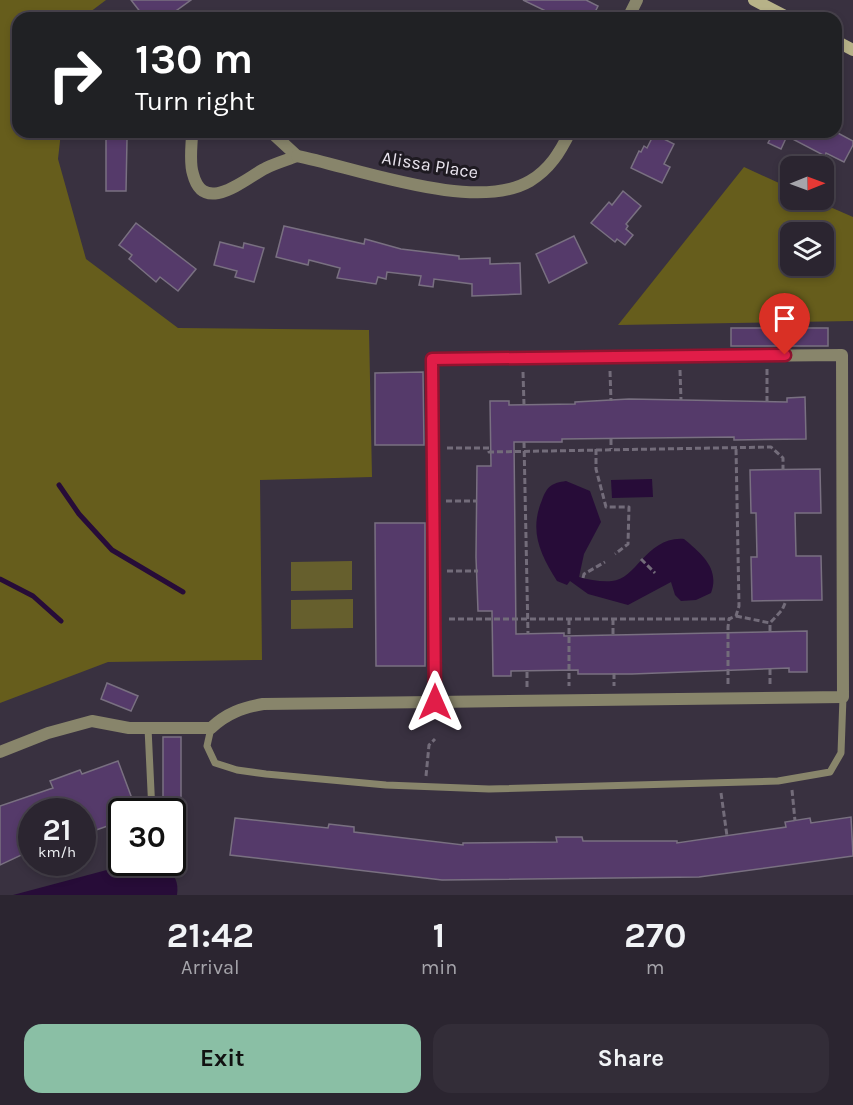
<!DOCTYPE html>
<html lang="en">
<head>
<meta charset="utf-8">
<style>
  body { margin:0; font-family:Karla,sans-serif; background:#332d38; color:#f1f3f6; height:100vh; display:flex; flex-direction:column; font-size:22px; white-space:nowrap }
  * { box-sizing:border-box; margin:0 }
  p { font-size:20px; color:#a6a5ab }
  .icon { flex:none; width:33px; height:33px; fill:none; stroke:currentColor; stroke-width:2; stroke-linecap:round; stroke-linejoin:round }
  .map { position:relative; height:895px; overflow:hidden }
  .panel { display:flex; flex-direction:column; background:#2b2530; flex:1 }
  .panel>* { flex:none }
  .guide { position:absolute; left:12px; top:12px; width:830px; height:126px; border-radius:18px; box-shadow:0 3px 9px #0003,0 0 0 2px #47424c; background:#202124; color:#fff; overflow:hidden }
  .needle { width:39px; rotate:89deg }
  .buttons { position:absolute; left:780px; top:156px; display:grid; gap:12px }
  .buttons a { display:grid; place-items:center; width:54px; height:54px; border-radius:12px; background:#2b2530; box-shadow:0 3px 9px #0003,0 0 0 2px #47424c; font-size:30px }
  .speed { position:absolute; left:18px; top:798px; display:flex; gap:12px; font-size:30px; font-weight:700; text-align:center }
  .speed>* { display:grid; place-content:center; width:78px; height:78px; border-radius:50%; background:#2b2530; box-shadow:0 3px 9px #0003,0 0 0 2px #47424c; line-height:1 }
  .speed small { font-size:15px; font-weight:400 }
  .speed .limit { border:3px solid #111; border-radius:9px; background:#fff; color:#111 }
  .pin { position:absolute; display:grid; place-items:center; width:51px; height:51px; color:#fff; margin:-62px -26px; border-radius:50% 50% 50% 0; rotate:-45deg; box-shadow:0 0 6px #0007 }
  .pin .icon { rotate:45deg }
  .me { position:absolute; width:66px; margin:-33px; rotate:0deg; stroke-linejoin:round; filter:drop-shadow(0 0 4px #0008) }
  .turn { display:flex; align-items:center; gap:21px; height:126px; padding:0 24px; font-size:27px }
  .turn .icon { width:78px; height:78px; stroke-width:2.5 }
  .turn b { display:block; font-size:42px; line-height:51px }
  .eta { display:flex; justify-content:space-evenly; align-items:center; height:102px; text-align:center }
  .eta b { font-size:36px; font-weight:700; line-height:42px }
  .button { display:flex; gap:12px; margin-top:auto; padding:12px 24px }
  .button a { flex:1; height:69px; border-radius:18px; background:#8abfa5; color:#111; font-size:24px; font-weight:700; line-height:69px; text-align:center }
  .button a+a { background:#332d38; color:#f1f3f6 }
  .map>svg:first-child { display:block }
</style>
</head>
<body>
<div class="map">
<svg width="853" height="895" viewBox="0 0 853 895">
  <rect width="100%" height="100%" fill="#393140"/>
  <g fill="#665f2d">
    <path d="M352 561V590L291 591V562Z"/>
    <path d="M353 599V628L291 629V600Z"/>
  </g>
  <g fill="#665d1c" fill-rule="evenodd">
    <path d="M0 0H106L82 18H18V132H61L58 159 86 259 178 328 369 330 372 477 260 480 262 660 108 662 0 703Z"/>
    <path d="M744 167 790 188V200H814L853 217V321L618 325ZM790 232H824V266H790Z"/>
  </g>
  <g fill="#270c38">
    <path d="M652 479 653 497 612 498 611 480Z"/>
    <path d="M566 481 590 491 601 522 584 554 579 577C589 580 602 582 612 581 636 580 647 536 684 539 702 554 720 569 711 593L696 600 681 601 675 595 671 582 628 605 588 594 570 581 567 585 557 581C540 554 529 531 542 500 547 486 552 483 566 481Z"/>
    <path d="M133 863C156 862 181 867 177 895H13Z"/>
  </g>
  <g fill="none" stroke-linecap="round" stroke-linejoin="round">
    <g stroke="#270c38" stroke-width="5">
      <path d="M59 485 79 514 112 550 183 592"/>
      <path d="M0 579 33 596 61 621"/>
    </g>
  </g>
  <g fill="#553a6a" stroke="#797081" stroke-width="1.5">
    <path d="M131 0H191L166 18H145Z"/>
    <path d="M523 0H586L598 6 592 18H545L548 12Z"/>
    <path d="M774 132H836L853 141V145L844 162 826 153 825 156 787 136 781 149 768 143Z"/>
    <path d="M654 134 674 144 664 164 670 167 662 183 631 168 639 151 641 152 644 146 647 148Z"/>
    <path d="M106 139H127L126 191H106Z"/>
    <path d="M623 191 641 206 626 224 628 226 626 229 633 235 625 245 617 239 615 242 591 223 609 202 612 205Z"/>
    <path d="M136 223 196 269 178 291 160 277 156 282 129 259 132 255 119 245Z"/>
    <path d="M284 226 364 244 365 239 401 249 459 256V259L490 258V264L520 263 521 294 472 296V284L434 279 433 287 419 285 421 276 387 272 386 279 378 277 376 284 337 278 340 268 309 260 308 265 276 257Z"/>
    <path d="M574 236 587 263 549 283 536 254Z"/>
    <path d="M220 242 243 248 244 243 264 248 254 282 235 277 237 271 214 265Z"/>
    <rect x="731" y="328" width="97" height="18"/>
    <path d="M423 372 424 445H375V373Z"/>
    <path d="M805 397 806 439 734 440V437L562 439V442H514L516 634 564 633V636L807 631V672H789V668L632 674H578V670L511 671V676H493L492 611H478L476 557 477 466H491L490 401H509V405L575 404V402L629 399 787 402V398Z"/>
    <path d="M820 469 821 513H795L796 556H821L822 600 752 601 751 557H757L756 513H751L750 470Z"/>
    <path d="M375 523H425V666H376Z"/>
    <path d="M107 683 138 696 131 711 101 699Z"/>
    <rect x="163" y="737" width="18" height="75"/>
    <path d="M118 761 137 812H122V821L82 835V812H32V850L0 865V806L53 788 50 781 80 770 82 774Z"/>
    <path d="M235 818 328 828 329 824 354 827V832L463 845V843L557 842 556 837H582L583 841H677V843L786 827 785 822 810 818 811 823 851 817 853 856 699 877 442 880 230 855Z"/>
  </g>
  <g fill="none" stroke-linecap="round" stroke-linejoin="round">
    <g stroke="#736c7a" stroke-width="3" stroke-dasharray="6 3" stroke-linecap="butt">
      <path d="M767 369V402"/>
      <path d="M680 370 681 400"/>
      <path d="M610 371 611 401"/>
      <path d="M523 372 524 405"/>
      <path d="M611 439V449"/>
      <path d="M524 442 528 634"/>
      <path d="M447 448H489V452L771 447 783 458V470"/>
      <path d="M596 449V469L606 507H629L628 544 615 554"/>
      <path d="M446 501H477"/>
      <path d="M641 559 655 573"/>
      <path d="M447 571H478"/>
      <path d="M583 578 584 574 605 562"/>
      <path d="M736 616 770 623 782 610 786 601"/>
      <path d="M449 619H729"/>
      <path d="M569 619V686"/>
      <path d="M613 619V636"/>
      <path d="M770 631V623"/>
      <path d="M614 673V686"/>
      <path d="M728 684V627L729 619 736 616 739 606 736 448"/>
      <path d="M770 684V668"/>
      <path d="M527 687V671"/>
      <path d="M426 776 429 745 435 739"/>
      <path d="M792 790 795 821"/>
      <path d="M721 793 727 836"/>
    </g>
    <g stroke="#88856b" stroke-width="7">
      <path d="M148 728 152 812"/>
      <path d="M211 728 207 746 215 763 237 770 266 774 386 785 489 789 778 781 830 772 841 753 843 697"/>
    </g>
    <g stroke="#88856b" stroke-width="12">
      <path d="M628 18 637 0"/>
      <path d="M192 132C192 145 189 162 193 174 204 217 247 177 266 168 276 163 287 160 297 156L271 132"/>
      <path d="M297 156C357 168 475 213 530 181 550 169 560 152 570 132"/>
      <path d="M842 355 843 697 435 702 432 359Z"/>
      <path d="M0 752 48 733 92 721 129 728H211C227 713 242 708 263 704L435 702"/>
    </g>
    <g stroke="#b7b288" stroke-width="12">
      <path d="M754 0 789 18"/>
      <path d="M836 41 853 50"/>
    </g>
  </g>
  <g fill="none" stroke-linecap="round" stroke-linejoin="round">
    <g stroke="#92132f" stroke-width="15">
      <path id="route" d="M435 702 432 359 785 355"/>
    </g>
    <use href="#route" stroke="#e11d48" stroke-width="10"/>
  </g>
  <g text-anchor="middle" stroke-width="6" stroke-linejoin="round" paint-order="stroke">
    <g font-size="18" fill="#e8e3ed" stroke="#1e1a21">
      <text transform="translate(430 165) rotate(9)" y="6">Alissa Place</text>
    </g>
  </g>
</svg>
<div class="buttons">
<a><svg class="needle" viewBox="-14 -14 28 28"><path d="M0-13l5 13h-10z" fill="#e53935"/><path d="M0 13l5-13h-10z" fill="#a6a5ab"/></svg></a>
<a><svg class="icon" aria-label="layers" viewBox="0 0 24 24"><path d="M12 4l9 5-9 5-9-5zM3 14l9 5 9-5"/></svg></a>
</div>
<div class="speed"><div>21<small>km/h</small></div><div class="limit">30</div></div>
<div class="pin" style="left:785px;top:355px;background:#d93025"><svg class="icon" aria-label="arrive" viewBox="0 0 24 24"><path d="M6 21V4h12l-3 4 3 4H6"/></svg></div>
<svg class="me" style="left:435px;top:702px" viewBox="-20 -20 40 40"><path d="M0-17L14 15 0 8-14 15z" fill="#e11d48" stroke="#fff" stroke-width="4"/></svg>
<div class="guide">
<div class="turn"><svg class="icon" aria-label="right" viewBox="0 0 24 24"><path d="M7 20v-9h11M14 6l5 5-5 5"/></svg><div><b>130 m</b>Turn right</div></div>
</div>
</div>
<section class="panel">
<div class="eta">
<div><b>21:42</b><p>Arrival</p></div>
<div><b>1</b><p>min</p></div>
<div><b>270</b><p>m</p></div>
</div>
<div class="button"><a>Exit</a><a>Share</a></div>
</section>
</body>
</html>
